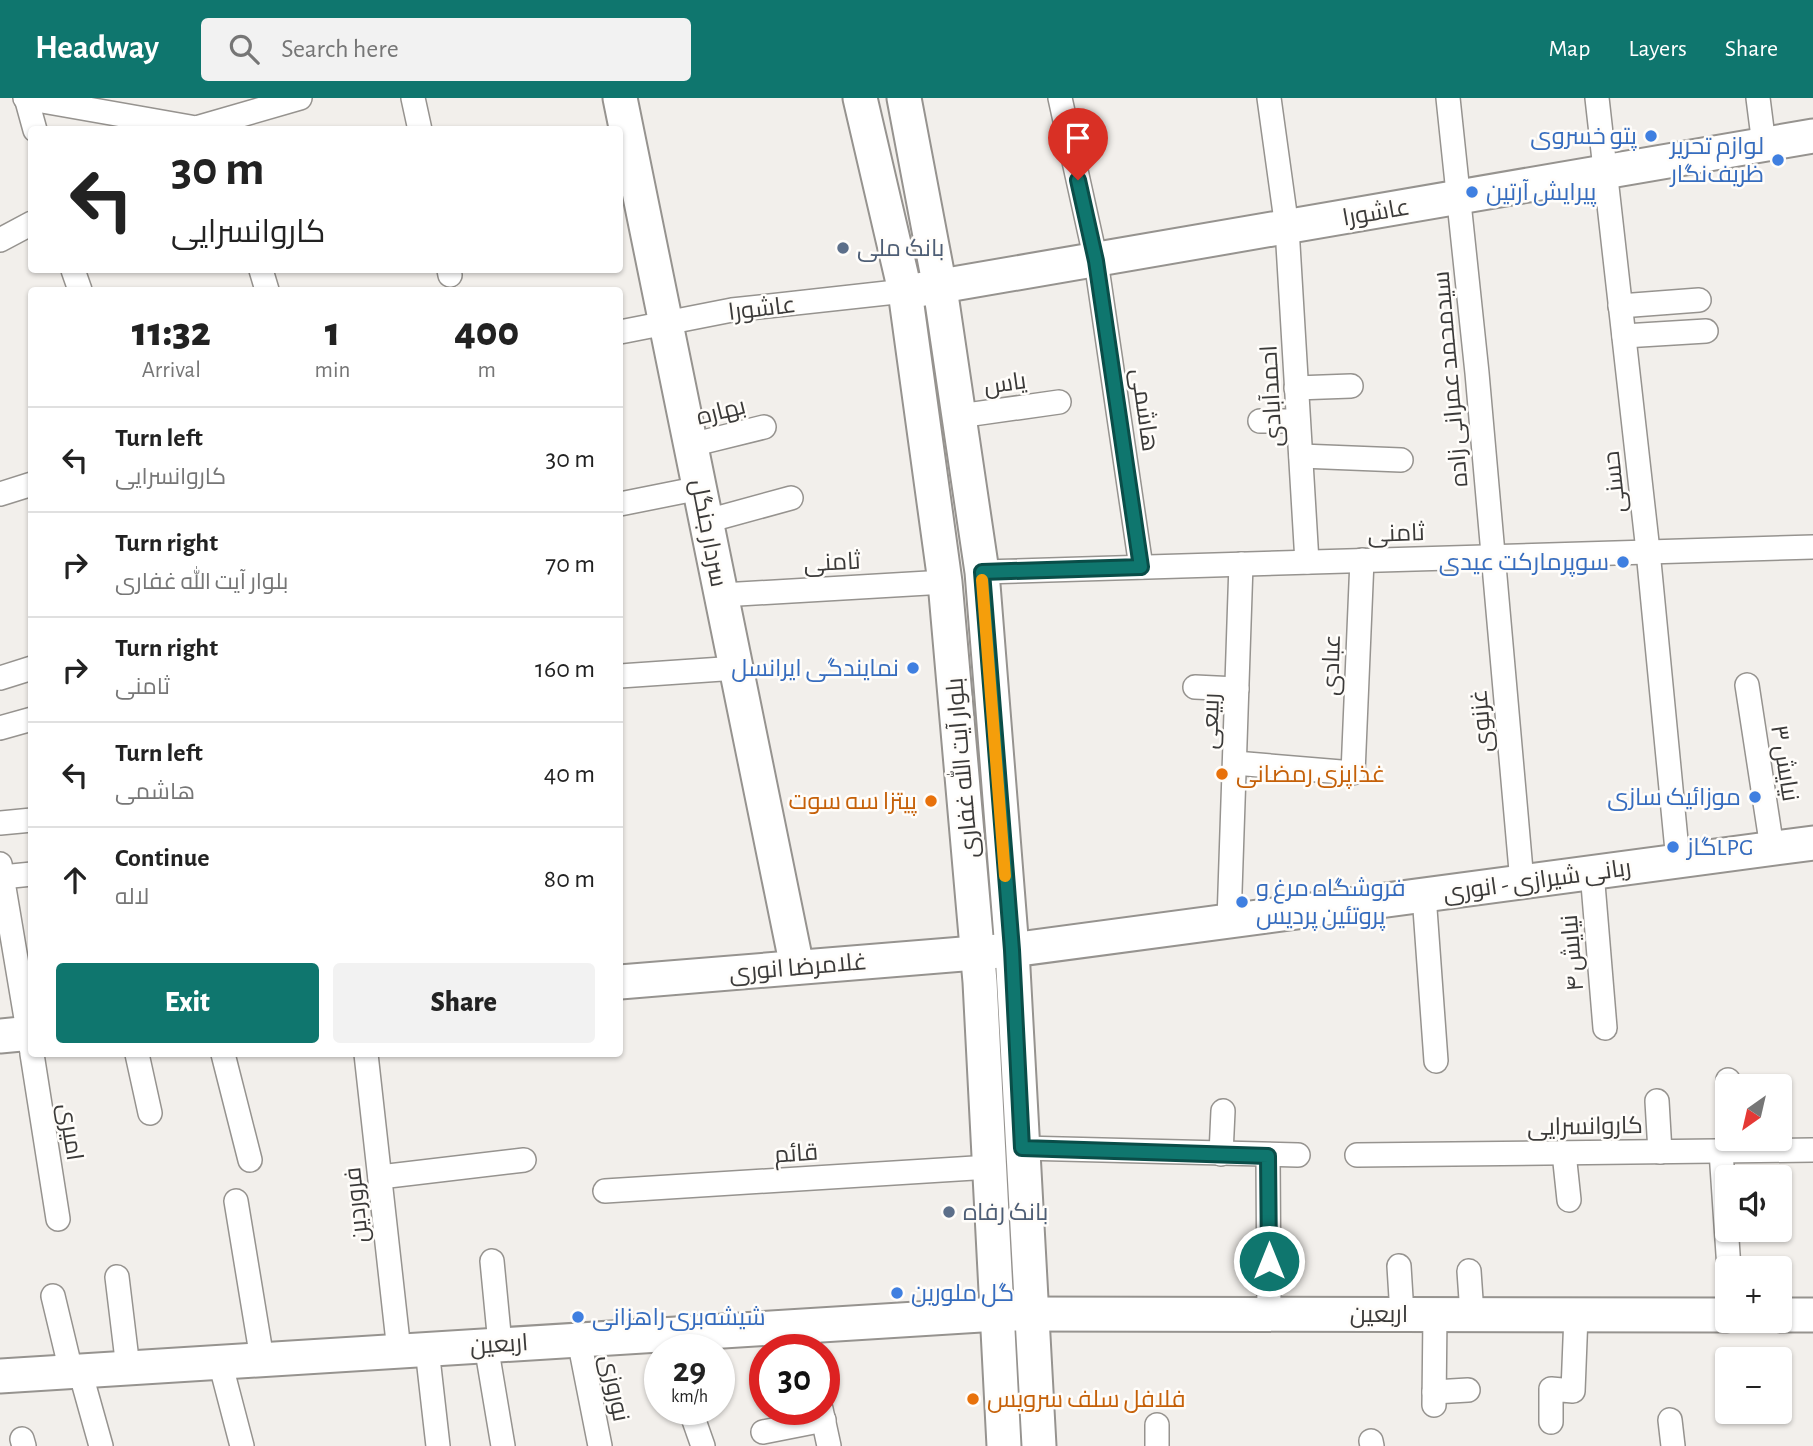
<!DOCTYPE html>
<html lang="en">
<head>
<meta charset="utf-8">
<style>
  body { margin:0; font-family:"Alegreya Sans",Cairo,sans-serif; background:#f2f2f2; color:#222; height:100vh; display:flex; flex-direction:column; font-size:26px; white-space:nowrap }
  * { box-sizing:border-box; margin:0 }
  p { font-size:23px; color:#767676 }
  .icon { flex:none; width:38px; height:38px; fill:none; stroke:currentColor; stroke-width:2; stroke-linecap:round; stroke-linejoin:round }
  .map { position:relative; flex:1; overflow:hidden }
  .panel { position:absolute; left:28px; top:189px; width:595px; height:770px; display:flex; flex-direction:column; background:#fff; border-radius:7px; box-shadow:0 2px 5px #0004 }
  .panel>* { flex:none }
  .guide { position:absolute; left:28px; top:28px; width:595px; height:147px; border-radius:7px; box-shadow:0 2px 5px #0004; background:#fff; color:#222; overflow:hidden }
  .needle { width:46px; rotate:214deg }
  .controls { position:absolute; left:1715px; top:976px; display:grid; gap:14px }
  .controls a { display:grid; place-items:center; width:77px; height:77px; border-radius:7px; background:#fff; box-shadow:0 2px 5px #0004; font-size:35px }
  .speed { position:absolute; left:644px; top:1236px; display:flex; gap:14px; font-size:35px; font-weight:700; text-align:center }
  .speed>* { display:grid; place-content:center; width:91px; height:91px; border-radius:50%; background:#fff; box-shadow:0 2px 5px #0004; line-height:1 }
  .speed small { font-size:18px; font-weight:400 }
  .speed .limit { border:10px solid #d22; background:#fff; color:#111 }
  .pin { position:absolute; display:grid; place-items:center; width:60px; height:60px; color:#fff; margin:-72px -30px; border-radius:50% 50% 50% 0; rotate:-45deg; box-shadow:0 0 7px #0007 }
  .pin .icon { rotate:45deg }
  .me { position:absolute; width:77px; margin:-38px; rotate:0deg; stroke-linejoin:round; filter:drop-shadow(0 0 5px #0008) }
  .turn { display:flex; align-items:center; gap:24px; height:147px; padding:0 28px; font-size:32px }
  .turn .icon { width:91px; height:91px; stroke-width:2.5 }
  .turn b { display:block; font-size:49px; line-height:60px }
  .eta { display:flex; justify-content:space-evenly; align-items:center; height:119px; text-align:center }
  .eta b { font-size:42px; font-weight:800; line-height:49px }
  .action { display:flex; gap:14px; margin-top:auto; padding:14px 28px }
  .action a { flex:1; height:80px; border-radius:7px; background:#0f766e; color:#fff; font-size:28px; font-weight:800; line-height:80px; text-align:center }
  .action a+a { background:#f2f2f2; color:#222 }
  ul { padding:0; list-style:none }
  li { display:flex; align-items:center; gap:21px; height:105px; padding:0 28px; border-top:2px solid #e0e0e0 }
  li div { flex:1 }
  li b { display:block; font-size:26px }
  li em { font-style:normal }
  header { display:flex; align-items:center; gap:42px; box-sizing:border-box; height:98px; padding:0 35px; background:#0f766e; color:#fff }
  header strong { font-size:33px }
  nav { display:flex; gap:38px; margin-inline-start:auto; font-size:24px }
  .search { width:490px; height:63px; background:#f2f2f2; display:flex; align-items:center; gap:18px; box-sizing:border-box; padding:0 24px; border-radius:7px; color:#767676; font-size:26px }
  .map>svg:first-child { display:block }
</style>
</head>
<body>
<header>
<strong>Headway</strong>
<div class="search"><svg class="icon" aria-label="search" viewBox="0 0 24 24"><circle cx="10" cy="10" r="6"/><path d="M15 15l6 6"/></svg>Search here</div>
<nav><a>Map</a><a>Layers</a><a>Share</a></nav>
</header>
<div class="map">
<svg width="1813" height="1348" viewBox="0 0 1813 1348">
  <rect width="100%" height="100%" fill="#f2efeb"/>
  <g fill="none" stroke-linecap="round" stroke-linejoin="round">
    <g stroke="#96938f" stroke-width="26">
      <g id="street">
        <path d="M25 0 196 30 300 0"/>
        <path d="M413 0 420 32"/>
        <path d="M1060 0 1096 163 1141 469"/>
        <path d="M1269 0 1287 130 1307 464"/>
        <path d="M1448 0 1477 275 1522 784"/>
        <path d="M1597 0 1648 453 1678 763"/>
        <path d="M1758 0 1764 47"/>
        <path d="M27 3 35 32"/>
        <path d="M0 142 32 125"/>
        <path d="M73 172 80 192"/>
        <path d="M261 172 267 192"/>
        <path d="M449 172 450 177"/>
        <path d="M1620 208 1699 202"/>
        <path d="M620 234 732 212 905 193"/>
        <path d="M1624 238 1706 233"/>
        <path d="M1296 290 1351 288"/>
        <path d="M959 318 1059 304"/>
        <path d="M1260 323H1298"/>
        <path d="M691 347 764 329"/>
        <path d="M1301 358 1401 362"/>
        <path d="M0 396 32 386"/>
        <path d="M620 406 700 390"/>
        <path d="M707 423 791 400"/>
        <path d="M982 474 1813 449"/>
        <path d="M722 497 945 484"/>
        <path d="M620 578 737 570"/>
        <path d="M0 580 32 570"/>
        <path d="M1747 587 1772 750"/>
        <path d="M1195 589 1237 591"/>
        <path d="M0 630 32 621"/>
        <path d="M1235 665 1353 675 1362 462"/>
        <path d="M0 725 32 722"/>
        <path d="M0 766 31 950"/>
        <path d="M1592 774 1605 930"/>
        <path d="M2 779 32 776"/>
        <path d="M1424 797 1436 963"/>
        <path d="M1229 823 1241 466"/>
        <path d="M32 956 58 1121"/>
        <path d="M137 956 150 1015"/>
        <path d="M223 956 250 1062"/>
        <path d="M366 956 399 1253"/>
        <path d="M1728 982V989"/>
        <path d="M1657 1003 1660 1054"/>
        <path d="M1022 1050 1298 1057"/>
        <path d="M1721 1053 1729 1171"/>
        <path d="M1564 1055 1569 1102"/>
        <path d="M1221 1056 1223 1013"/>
        <path d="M1357 1057 1813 1052"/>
        <path d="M1268 1058 1269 1216"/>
        <path d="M380 1079 524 1062"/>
        <path d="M605 1093 990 1069"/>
        <path d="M236 1103 262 1261"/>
        <path d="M492 1163 500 1246"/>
        <path d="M1399 1168 1402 1216"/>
        <path d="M1469 1173 1472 1216"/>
        <path d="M117 1179 128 1270"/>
        <path d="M53 1198 71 1273"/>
        <path d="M806 1228 810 1251"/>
        <path d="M579 1242 600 1348"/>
        <path d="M486 1247 503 1348"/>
        <path d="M427 1251 438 1348"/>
        <path d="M220 1264 242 1348"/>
        <path d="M80 1273 101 1348"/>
        <path d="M1434 1294 1468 1292"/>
        <path d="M1434 1307 1435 1216"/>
        <path d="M690 1311 703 1348"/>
        <path d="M821 1311 829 1348"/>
        <path d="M1670 1322 1673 1348"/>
        <path d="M1551 1324V1291L1573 1293 1576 1217"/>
        <path d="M1157 1327V1348"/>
        <path d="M763 1334 824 1322"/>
        <path d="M22 1341 24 1348"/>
        <path d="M1371 1343 1372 1348"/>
      </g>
    </g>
    <g stroke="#96938f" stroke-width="37">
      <g id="secondary">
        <path d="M620 0 797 869"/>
        <path d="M860 0 905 193 945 484 980 884 1004 1348"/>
        <path d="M904 0 940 190 982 474 1012 852 1039 1348"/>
        <path d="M918 192 1813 38"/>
        <path d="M620 884 1012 852 1813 745"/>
        <path d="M0 938 32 935"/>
        <path d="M1780 1217H1813"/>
        <path d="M0 1278 997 1216 1727 1217"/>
      </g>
    </g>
    <use href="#street" stroke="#fff" stroke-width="23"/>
    <use href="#secondary" stroke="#fff" stroke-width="33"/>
  </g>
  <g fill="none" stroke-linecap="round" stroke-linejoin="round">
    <g stroke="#0a4d48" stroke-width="18">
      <path id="route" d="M1078 82 1096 163 1141 469 982 474 1012 852 1022 1050 1268 1058 1269 1163"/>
    </g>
    <use href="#route" stroke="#0f766e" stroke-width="12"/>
    <path stroke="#f59e0b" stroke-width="12" d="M982 482 1005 778"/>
  </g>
  <g fill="#3f7fe0" stroke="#fffdfa" stroke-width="2.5">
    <circle cx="1651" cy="38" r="7"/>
    <circle cx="1778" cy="62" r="7"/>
    <circle cx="1472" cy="94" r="7"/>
    <circle cx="1623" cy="464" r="7"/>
    <circle cx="913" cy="570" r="7"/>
    <circle cx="1755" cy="699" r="7"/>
    <circle cx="1673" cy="749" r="7"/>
    <circle cx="1242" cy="804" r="7"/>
    <circle cx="897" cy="1195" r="7"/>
    <circle cx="578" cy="1219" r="7"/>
  </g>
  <g fill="#5c6f8a" stroke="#fffdfa" stroke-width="2.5">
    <circle cx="843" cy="150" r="7"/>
    <circle cx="949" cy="1114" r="7"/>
  </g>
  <g fill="#e8710a" stroke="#fffdfa" stroke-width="2.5">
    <circle cx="1222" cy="676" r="7"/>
    <circle cx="931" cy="703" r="7"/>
    <circle cx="973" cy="1301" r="7"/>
  </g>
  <g text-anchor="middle" stroke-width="5" stroke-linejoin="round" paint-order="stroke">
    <g font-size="24" fill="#366cbe" stroke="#fffdfa" text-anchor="end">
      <text x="1637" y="46">پتو خسروی</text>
      <text x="1764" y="56">لوازم تحریر<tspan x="1764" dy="28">ظریف‌نگار</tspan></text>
      <text x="1486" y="102" text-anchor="start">پیرایش آرتین</text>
      <text x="1609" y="472">سوپرمارکت عیدی</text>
      <text x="899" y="578">نمایندگی ایرانسل</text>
      <text x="1741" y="707">موزائیک سازی</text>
      <text x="1687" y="757" text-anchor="start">گازLPG</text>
      <text x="1256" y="798" text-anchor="start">فروشگاه مرغ و<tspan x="1256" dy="28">پروتئین پردیس</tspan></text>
      <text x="911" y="1203" text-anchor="start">گل ملورین</text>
      <text x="592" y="1227" text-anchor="start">شیشه‌بری راهزانی</text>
    </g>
    <g font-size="24" fill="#3b3a39" stroke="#fffdfa">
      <text transform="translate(1376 114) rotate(-10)" y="8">عاشورا</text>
      <text transform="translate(762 210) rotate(-7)" y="8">عاشورا</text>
      <text transform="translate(1450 281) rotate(-95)" y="8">سیدمحمد عمرانی زاده</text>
      <text transform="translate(1005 285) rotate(-8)" y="8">یاس</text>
      <text transform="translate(1271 298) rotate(-93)" y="8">احمدآبادی</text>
      <text transform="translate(1145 312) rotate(82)" y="8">هاشمی</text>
      <text transform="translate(721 313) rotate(-14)" y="8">بهاره</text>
      <text transform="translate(1614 384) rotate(-96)" y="8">حسنی</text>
      <text transform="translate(709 435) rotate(79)" y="8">سردار جنگل</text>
      <text transform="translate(1396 435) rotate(-2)" y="8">ثامنی</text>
      <text transform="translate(832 464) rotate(-3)" y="8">ثامنی</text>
      <text transform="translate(1331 567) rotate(-88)" y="8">عبادی</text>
      <text transform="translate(1210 623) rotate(-88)" y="8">ربیعی</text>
      <text transform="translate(1481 623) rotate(-95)" y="8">غزنوی</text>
      <text transform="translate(1785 665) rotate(81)" y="8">نیایش ۳</text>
      <text transform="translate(962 670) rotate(-95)" y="8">بلوار آیت الله غفاری</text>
      <text transform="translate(1537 782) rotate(-8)" y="8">ربانی شیرازی - انوری</text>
      <text transform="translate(1572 855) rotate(-95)" y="8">نیایش ۴</text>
      <text transform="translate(798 869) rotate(-5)" y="8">غلامرضا انوری</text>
      <text transform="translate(1585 1028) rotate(-1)" y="8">کاروانسرایی</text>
      <text transform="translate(71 1034) rotate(81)" y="8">امیری</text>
      <text transform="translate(796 1055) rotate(-4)" y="8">قائم</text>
      <text transform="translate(356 1107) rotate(-96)" y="8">فروردین</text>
      <text x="1379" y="1224">اربعین</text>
      <text transform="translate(499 1246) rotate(-4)" y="8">اربعین</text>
      <text transform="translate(615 1290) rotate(78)" y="8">نوروزی</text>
    </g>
    <g font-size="24" fill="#4e5e75" stroke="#fffdfa" text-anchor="start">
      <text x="857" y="158">بانک ملی</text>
      <text x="963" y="1122">بانک رفاه</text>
    </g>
    <g font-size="24" fill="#c56008" stroke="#fffdfa" text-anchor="start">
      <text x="1236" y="684">غذاپزی رمضانی</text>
      <text x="917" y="711" text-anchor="end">پیتزا سه سوت</text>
      <text x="987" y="1309">فلافل سلف سرویس</text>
    </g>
  </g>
</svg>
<div class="controls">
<a><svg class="needle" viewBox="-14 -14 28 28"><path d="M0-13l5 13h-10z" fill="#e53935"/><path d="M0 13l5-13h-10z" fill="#767676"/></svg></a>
<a><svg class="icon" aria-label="sound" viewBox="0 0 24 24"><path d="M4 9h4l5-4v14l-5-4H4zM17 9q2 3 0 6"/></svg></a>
<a>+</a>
<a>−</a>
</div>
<div class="speed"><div>29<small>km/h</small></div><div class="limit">30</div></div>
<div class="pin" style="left:1078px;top:82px;background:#d93025"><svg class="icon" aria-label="arrive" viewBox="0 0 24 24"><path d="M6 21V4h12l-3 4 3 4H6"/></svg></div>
<svg class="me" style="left:1269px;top:1163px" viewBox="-20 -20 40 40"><circle r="17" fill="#0f766e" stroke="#fff" stroke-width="3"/><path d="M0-11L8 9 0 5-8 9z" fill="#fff"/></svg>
<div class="guide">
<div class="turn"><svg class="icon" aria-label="left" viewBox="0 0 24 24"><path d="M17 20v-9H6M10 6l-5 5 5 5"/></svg><div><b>30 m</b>کاروانسرایی</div></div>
</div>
<section class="panel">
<div class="eta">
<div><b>11:32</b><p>Arrival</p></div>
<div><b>1</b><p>min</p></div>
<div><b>400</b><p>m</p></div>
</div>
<ul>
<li><svg class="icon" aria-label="left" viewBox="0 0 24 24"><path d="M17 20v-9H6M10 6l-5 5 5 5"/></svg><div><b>Turn left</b><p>کاروانسرایی</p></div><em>30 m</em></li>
<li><svg class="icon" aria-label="right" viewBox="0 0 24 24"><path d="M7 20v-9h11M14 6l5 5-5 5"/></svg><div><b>Turn right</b><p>بلوار آیت الله غفاری</p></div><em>70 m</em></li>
<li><svg class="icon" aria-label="right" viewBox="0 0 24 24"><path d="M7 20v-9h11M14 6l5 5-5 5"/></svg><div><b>Turn right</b><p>ثامنی</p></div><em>160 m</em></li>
<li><svg class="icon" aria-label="left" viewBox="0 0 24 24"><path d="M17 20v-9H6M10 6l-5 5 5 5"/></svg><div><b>Turn left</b><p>هاشمی</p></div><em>40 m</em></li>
<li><svg class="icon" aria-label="ahead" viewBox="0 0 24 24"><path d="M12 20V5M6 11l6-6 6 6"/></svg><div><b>Continue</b><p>لاله</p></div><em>80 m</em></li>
</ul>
<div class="action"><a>Exit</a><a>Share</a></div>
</section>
</div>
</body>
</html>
